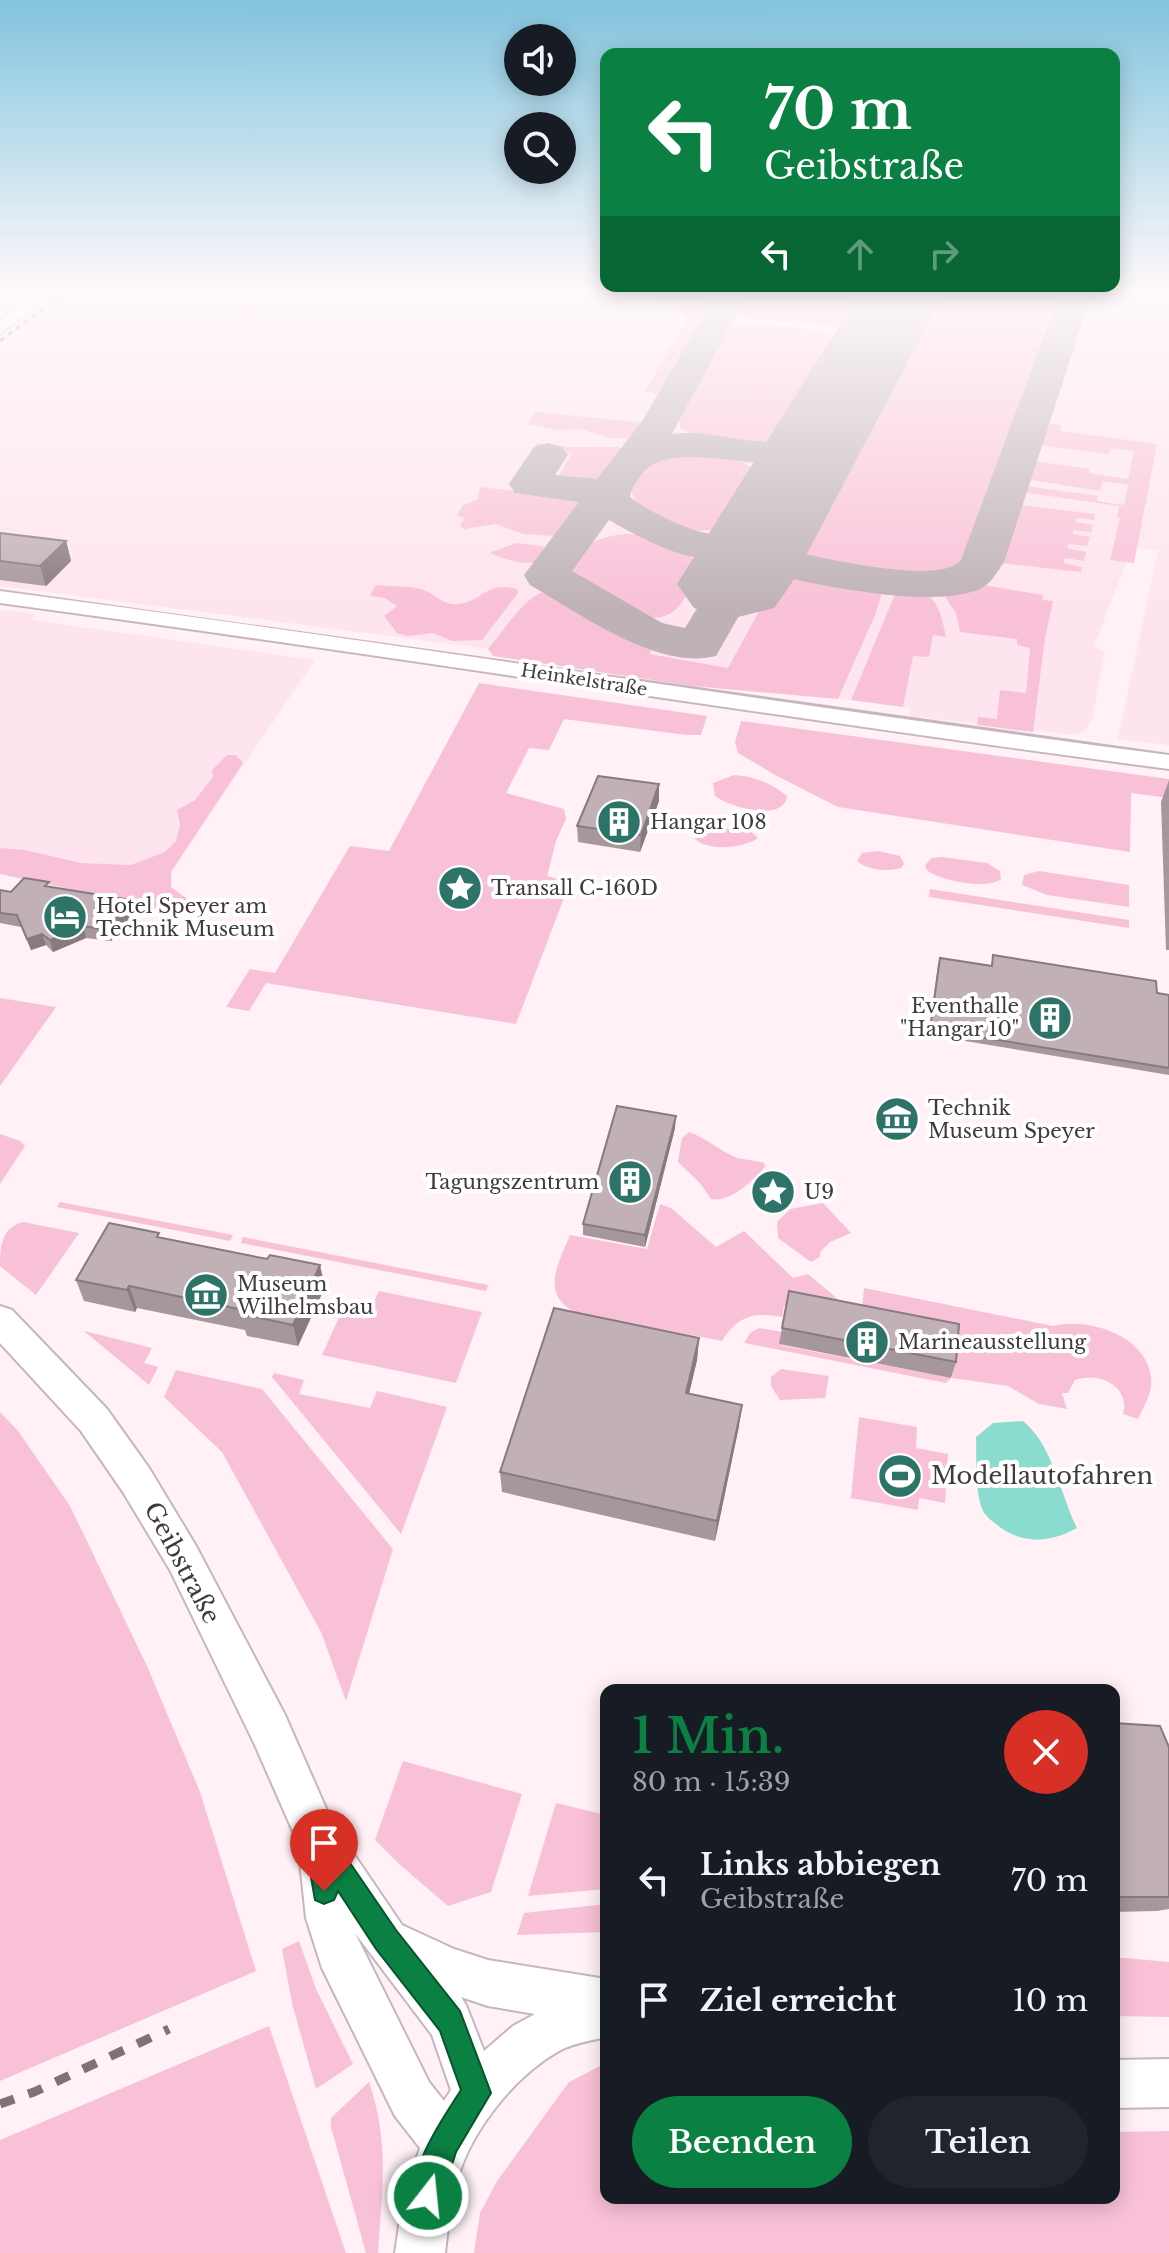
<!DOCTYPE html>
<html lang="de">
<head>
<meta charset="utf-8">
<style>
  body { margin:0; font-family:"Libre Baskerville",serif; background:#20242c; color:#f1f3f6; height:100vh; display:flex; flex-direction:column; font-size:30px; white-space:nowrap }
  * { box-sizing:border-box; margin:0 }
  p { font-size:26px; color:#9ea1a6 }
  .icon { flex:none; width:44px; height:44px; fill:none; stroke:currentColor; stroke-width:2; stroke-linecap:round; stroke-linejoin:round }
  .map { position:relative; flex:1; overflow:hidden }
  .side { position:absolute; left:600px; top:1684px; width:520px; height:520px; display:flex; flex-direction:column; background:#171b24; border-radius:16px; box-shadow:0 4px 20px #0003 }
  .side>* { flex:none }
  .guide { position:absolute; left:600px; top:48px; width:520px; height:244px; border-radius:16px; box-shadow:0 4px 20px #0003; background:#0b8043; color:#fff; overflow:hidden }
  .buttons { position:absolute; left:504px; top:24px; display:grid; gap:16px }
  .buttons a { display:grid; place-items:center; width:72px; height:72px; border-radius:50%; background:#171b24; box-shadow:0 4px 20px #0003; font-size:40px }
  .pin { position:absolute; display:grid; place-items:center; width:68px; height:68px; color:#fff; margin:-82px -34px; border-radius:50% 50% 50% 0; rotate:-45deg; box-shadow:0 0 8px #0007 }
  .pin .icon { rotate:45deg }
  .me { position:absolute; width:88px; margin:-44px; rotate:16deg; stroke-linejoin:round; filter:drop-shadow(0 0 6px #0008) }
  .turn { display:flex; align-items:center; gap:28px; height:168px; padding:0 32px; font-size:36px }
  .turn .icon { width:104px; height:104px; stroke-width:2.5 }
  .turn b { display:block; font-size:56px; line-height:68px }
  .lanes { display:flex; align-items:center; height:76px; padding:0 32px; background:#0003; justify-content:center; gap:40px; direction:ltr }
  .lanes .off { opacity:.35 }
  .round { display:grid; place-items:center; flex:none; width:84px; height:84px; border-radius:42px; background:#20242c }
  .head { display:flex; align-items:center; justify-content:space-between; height:136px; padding:0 32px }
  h1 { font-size:48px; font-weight:600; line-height:60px; color:#0b8043 }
  .primary-button { display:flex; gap:16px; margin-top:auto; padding:16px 32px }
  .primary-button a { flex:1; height:92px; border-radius:48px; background:#0b8043; color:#fff; font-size:32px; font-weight:600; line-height:92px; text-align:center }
  .primary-button a+a { background:#20242c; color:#f1f3f6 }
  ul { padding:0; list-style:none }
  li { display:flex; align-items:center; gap:24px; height:120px; padding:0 32px }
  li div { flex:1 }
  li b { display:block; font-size:30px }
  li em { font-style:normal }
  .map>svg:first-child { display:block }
</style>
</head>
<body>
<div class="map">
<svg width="1169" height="2253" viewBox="0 0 1169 2253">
  <rect width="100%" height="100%" fill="#fff1f6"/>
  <g fill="#fee4ee">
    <path d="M15 293H1169V745L1118 739 1158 551 1132 547 1094 646 1105 651 1092 720 1086 730 1075 735 909 716 910 708 617 670 483 648 0 586V303Z"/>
    <path d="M0 610 36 614 31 620 315 660 171 872 0 869Z"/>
  </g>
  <g fill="#f9c1d7">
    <path d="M663 293H721L664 394 645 392 686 320 671 301 658 299Z"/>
    <path d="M750 293H871L852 324 827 326 743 318 731 314 736 304Z"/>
    <path d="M931 293H1068L969 565 949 578 922 579 794 558 792 551Z"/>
    <path d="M743 323C767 326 825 325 841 342L783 437 760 445 733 446 702 440 680 428 679 413 723 328Z"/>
    <path d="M536 412 649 423 639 438H609L580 429 558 430 528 424Z"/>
    <path d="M1039 421 1061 425 1060 431 1157 444 1134 563 1110 560 1120 518 1117 517 1119 506 1015 491 1020 485 1098 496 1097 501 1124 505 1128 485 1103 481 1100 491 1020 478 1026 460 1089 469V473L1128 479 1134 451 1111 448 1109 454 1031 444Z"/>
    <path d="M537 443 568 447H618L628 453 602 480 581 483 558 477 572 453 534 448Z"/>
    <path d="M682 454C711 451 739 454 759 475L725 526C664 550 573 471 682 454Z"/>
    <path d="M480 487 531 493H570L578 495 586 504 565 532 554 536 523 534 496 524 464 529 460 525 465 518 457 516 462 506 478 499Z"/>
    <path d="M1011 504 1095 514 1094 520 1077 518 1075 522 1093 525 1091 532 1074 530 1072 534 1090 537 1087 546 1069 544 1067 548 1086 552 1084 561 1065 558 1063 563 1082 567 1081 572 991 562Z"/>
    <path d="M627 534C652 535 694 543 699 573 692 584 685 602 675 610 649 633 593 601 573 581L569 567C583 543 600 536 627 534Z"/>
    <path d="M516 543 541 546 551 552C536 572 509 560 489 553Z"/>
    <path d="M789 572 872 583 883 589 875 615 838 699 692 686 493 656 488 649C503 632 518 606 538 594 556 582 635 634 655 646L649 654 728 668 777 578Z"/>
    <path d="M972 583 1043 595 1042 600 1053 601 1045 638 1033 732 977 725 978 717 997 719 1000 690 1026 693 1030 648 1017 645V639L960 632 956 613 943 594 945 590Z"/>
    <path d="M376 585C390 587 413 585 426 591 438 596 443 606 459 604 484 601 485 581 517 589L518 593 482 640 452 641 433 633 407 636 397 633 384 616 397 606 385 598 370 596Z"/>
    <path d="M911 589C937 591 942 616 946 637L933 635 929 657 913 656 903 707 851 700 896 592Z"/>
    <path d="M479 683 707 716 701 735H686L564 719 549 750 529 748 506 793 564 809 566 819 556 841 547 876 570 882 516 1024 266 983 249 1011 226 1007 250 969 275 973 350 846 389 851Z"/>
    <path d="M741 721 1169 779V798L1131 793 1130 852 838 807 777 776 738 753 735 742Z"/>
    <path d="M227 755H236L243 763 171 872V887L190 901V908L171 921 159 917 150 906 0 874V848L25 850 81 863 131 865 165 852 176 841 180 825 177 810 195 800 213 777 212 770Z"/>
    <path d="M734 775C753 776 772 783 787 796 784 823 729 807 715 796L713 783Z"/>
    <path d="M709 826 750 831 758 838C744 848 709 852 695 839L697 830Z"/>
    <path d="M878 851 900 856 904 864 901 868C887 872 868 870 857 861L862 853Z"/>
    <path d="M942 857 987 863 1000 871 1001 879C989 890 937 881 926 869L925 865 932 858Z"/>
    <path d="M1039 871 1129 885V907L1047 895 1022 885 1024 875Z"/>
    <path d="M930 889 1129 920V928L929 897Z"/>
    <path d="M0 998 56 1007 0 1086Z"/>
    <path d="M689 1132C706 1138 716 1148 731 1155 741 1161 753 1159 764 1163L765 1167C752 1181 731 1203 711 1199L700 1183 678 1162 682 1138Z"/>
    <path d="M0 1134 20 1141 25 1146 0 1184Z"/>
    <path d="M60 1202 233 1235 230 1241 57 1207Z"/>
    <path d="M823 1203 851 1233 830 1242 820 1252V1257L811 1262 778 1238 777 1222 790 1209Z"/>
    <path d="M660 1204 671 1208 716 1247 744 1231 793 1278 808 1274 840 1301 844 1317 784 1306 782 1317C753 1312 738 1316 722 1341L574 1312C540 1293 559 1263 570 1235L647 1249Z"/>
    <path d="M23 1222 79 1233 36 1295 0 1266C0 1247 1 1228 23 1222Z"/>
    <path d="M243 1237 472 1282 488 1285 486 1291 241 1243Z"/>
    <path d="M864 1288 1053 1326C1088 1317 1146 1335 1151 1377 1153 1392 1144 1406 1138 1419L1123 1414C1131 1386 1098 1371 1075 1380L1068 1393H1062L1067 1409 1039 1404 1008 1386 952 1378 956 1339 861 1320Z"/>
    <path d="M379 1291 482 1312 456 1383 322 1355 341 1313 366 1319Z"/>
    <path d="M759 1328 782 1332 780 1345 951 1378 946 1383 744 1343 750 1333Z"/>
    <path d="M84 1331 152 1348 144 1363 158 1367 149 1385Z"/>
    <path d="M781 1369 829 1376 825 1398 780 1400 771 1386V1377Z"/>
    <path d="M176 1370 262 1389 393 1549 346 1701 321 1632 222 1452 164 1397Z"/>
    <path d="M274 1373 304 1380 299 1394 370 1408 377 1391 447 1407 401 1534 272 1377Z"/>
    <path d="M0 1412 18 1431 70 1506 147 1666 200 1792 256 1971 0 2081Z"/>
    <path d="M859 1417 917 1427 916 1448 948 1454 945 1503 919 1498 918 1510 851 1498Z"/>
    <path d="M403 1761 522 1794 491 1892 448 1906 398 1863 375 1840Z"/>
    <path d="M556 1803 606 1815V1889L528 1896Z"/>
    <path d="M606 1904V1932L517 1935 524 1913Z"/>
    <path d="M299 1941 316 1989 353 2064 316 2089 292 2003 282 1949Z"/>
    <path d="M1114 1957 1169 1962V2017L1114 2016Z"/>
    <path d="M269 2026 346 2253H0V2140Z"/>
    <path d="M606 2063V2198H1114V2132L1169 2131V2253H474L480 2213 497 2181 569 2082Z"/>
    <path d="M369 2082C390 2145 382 2189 378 2253H366L331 2127V2118Z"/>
  </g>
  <path fill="#8addce" d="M1023 1421C1053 1445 1060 1494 1077 1528 1051 1542 1026 1545 1001 1528 995 1523 987 1518 983 1511 974 1491 977 1459 976 1437L993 1423Z"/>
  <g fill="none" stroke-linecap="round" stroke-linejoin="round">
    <path fill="#beb2b6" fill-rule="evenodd" d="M716 293H748L672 434C710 429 747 446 785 441 801 440 811 434 828 438L834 446C827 456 819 457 808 461 759 475 670 436 641 475 636 483 631 488 630 497 649 512 706 542 731 533 753 526 754 517 779 523L785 532 780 540V546L785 550C818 556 939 587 961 560L1060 293H1092L1004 562C997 572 991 584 980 589 930 610 809 584 755 570L741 557C694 568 648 542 609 520L572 571 662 623 685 628 718 574 734 570 750 574 757 584 716 656C658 671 579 613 530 585L524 575 579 502 515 493 509 484 534 447 548 443 562 447 568 455 555 475 597 479 643 420Z"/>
    <path fill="#beb2b6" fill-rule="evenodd" d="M860 293H944L791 584 774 608 734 618 694 608 677 584Z"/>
    <g stroke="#c7b6bd" stroke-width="4">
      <g id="minor">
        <path d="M39 293H55L0 333V321Z"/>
        <path d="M0 591C390 642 779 704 1169 755V769C779 718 390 655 0 603Z"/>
        <path d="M0 1306 12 1310 107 1409 149 1468 196 1546 285 1715 332 1822 402 1925 454 1949 488 1960 606 1979V2037C590 2041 573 2043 559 2051 516 2075 474 2127 459 2174 451 2200 448 2226 445 2253H395L403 2199 420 2148 395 2116 322 1968 306 1918 298 1843 255 1745 170 1570 123 1492 81 1431 0 1343ZM355 1933 432 2035 451 2090 444 2101 429 2082ZM461 1997 488 2006 535 2014 513 2026 484 2051 466 2005Z"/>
        <path d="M1169 2059V2107L1114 2108V2060Z"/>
      </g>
    </g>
    <use href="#minor" fill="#fff" fill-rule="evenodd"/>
    <path stroke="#7d7376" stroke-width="3" stroke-dasharray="5 5" stroke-linecap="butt" d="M0 341 64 293"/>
    <path stroke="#7d7376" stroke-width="9" stroke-dasharray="15 15" stroke-linecap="butt" d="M0 2104 34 2092 169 2029"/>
  </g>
  <g fill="#a6979d">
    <path d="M0 533 66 541 71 561 46 586 0 580Z"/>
    <path d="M1169 780V950H1166L1161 802Z"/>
    <path d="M659 784V801L640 852 578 842 577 826Z"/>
    <path d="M51 887 134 912 111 941 86 938 53 952 46 945 31 950 21 927 0 923V890L11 892Z"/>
    <path d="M993 955 1169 995V1075L929 1035 938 964 991 966Z"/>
    <path d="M675 1128 645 1247 583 1235V1224Z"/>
    <path d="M161 1238 325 1287 298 1346 247 1336 245 1330 137 1308 135 1312 84 1301 76 1280Z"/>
    <path d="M789 1291 956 1362 951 1378 779 1344Z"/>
    <path d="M699 1338 697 1360 689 1394 739 1426 715 1541 502 1492 500 1472Z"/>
    <path d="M1114 1723 1169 1747V1909L1157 1911 1114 1912Z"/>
  </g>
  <g fill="#877b7f">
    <path d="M66 541 71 561 46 586 40 566Z"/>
    <path d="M659 784V801L640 852 641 835Z"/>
    <path d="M131 900 134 912 111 941 107 930Z"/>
    <path d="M83 926 86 938 53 952 50 940Z"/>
    <path d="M42 934 46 945 31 950 27 939Z"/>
    <path d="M676 1116 675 1128 645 1247V1235Z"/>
    <path d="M320 1265 325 1287 298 1346 293 1325Z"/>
    <path d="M129 1286 137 1308 135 1312 127 1290Z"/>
    <path d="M699 1338 697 1360 684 1414 686 1393Z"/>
    <path d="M742 1405 739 1426 715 1541 717 1521Z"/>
  </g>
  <g fill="#c1b0b6" stroke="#877b7f" stroke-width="2">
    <path d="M0 533 66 541 40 566 0 561Z"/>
    <path d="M598 776 659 784 641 835 577 826Z"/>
    <path d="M24 878 49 882 45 886 131 900 107 930 83 926 50 940 42 934 27 939 17 915 0 913V890L11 892Z"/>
    <path d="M993 955 1156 981 1157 993 1169 995V1068L930 1029 940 958 992 966Z"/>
    <path d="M617 1106 676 1116 645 1235 583 1224Z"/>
    <path d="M109 1223 159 1233 157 1237 267 1259 270 1255 320 1265 293 1325 241 1314 243 1310 129 1286 127 1290 76 1280Z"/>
    <path d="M789 1291 959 1324 956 1362 782 1328Z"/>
    <path d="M554 1308 699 1338 686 1393 742 1405 717 1521 500 1472Z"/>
    <path d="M1114 1723 1160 1726 1169 1747V1897H1114Z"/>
  </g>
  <linearGradient id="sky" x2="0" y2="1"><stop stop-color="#82c4de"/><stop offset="0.48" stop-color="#fff9fb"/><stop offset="1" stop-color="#fff9fb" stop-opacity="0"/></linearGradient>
  <rect width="1169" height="608" fill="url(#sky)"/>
  <path fill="#0b8043" stroke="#07532c" stroke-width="2" d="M317 1824 326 1828 396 1930 460 2011 491 2093 456 2152 439 2206 428 2211 417 2206C404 2173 443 2118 461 2090L440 2031 376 1949 338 1891 334 1900 324 1904 315 1900 304 1837 308 1828Z"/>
  <defs>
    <g id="building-disc" transform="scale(2.3)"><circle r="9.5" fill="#2d7368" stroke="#fff"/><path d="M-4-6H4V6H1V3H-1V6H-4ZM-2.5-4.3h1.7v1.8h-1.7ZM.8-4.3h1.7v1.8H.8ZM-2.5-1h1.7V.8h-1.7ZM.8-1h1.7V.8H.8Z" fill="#fff"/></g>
    <g id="sight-disc" transform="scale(2.3)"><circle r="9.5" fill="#2d7368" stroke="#fff"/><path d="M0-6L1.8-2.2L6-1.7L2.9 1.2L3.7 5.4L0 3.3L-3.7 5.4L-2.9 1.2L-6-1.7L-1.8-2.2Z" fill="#fff"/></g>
    <g id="hotel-disc" transform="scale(2.3)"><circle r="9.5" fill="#2d7368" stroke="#fff"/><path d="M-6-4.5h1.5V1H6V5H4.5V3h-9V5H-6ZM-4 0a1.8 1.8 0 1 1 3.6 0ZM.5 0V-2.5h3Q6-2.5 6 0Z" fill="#fff"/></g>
    <g id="museum-disc" transform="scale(2.3)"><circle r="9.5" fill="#2d7368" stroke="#fff"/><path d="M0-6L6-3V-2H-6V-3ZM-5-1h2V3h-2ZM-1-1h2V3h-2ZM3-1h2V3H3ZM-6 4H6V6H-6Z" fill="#fff"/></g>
    <g id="stadium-disc" transform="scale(2.3)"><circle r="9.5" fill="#2d7368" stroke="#fff"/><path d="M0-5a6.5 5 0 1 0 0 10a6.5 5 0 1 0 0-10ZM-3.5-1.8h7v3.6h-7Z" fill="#fff"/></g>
  </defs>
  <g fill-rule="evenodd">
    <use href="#building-disc" x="619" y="822"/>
    <use href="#sight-disc" x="460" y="888"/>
    <use href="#hotel-disc" x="65" y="917"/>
    <use href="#building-disc" x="1050" y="1018"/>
    <use href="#museum-disc" x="897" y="1119"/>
    <use href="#building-disc" x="630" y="1182"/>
    <use href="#sight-disc" x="773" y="1192"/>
    <use href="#museum-disc" x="206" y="1295"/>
    <use href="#building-disc" x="867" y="1342"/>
    <use href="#stadium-disc" x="900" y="1476"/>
  </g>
  <g text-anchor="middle" stroke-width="8" stroke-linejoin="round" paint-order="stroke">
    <g font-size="18" fill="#413a3c" stroke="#fff">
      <text transform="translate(584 680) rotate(9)" y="6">Heinkelstraße</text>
    </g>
    <g font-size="20" fill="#413a3c" stroke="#fff" text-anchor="start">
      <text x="650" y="829">Hangar 108</text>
      <text x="491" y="895">Transall C-160D</text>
      <text x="96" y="913">Hotel Speyer am<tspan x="96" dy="23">Technik Museum</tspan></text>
      <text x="1019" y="1013" text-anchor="end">Eventhalle<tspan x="1019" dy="23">"Hangar 10"</tspan></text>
      <text x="928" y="1115">Technik<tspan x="928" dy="23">Museum Speyer</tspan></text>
      <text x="599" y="1189" text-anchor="end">Tagungszentrum</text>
      <text x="804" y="1199">U9</text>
      <text x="237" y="1291">Museum<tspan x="237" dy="23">Wilhelmsbau</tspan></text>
      <text x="898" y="1349">Marineausstellung</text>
    </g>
    <g font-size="24" fill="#413a3c" stroke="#fff" text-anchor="start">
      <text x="931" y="1484">Modellautofahren</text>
    </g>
    <g font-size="24" fill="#413a3c" stroke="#fff">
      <text transform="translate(182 1563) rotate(62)" y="8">Geibstraße</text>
    </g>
  </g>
</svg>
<div class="buttons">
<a><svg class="icon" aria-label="sound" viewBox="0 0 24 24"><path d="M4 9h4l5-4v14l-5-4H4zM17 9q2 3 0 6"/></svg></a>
<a><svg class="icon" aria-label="search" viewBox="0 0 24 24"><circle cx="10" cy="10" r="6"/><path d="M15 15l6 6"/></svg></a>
</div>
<div class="pin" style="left:324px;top:1891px;background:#d93025"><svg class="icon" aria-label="arrive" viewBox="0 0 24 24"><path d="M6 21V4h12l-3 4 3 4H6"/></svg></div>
<svg class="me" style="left:428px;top:2196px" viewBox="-20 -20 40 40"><circle r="17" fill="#0b8043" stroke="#fff" stroke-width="3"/><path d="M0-11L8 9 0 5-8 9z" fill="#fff"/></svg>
<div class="guide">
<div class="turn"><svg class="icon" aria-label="left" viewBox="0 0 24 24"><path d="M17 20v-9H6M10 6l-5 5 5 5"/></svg><div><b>70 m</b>Geibstraße</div></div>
<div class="lanes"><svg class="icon" aria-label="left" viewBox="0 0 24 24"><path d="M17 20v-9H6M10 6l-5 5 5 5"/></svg><svg class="icon off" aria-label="ahead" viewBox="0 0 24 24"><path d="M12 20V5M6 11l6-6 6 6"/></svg><svg class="icon off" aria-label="right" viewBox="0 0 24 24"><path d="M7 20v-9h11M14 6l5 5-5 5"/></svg></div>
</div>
<section class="side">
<div class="head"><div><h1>1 Min.</h1><p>80 m · 15:39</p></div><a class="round" style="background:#d93025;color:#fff"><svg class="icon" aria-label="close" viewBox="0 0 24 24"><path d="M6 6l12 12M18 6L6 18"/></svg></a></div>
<ul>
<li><svg class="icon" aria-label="left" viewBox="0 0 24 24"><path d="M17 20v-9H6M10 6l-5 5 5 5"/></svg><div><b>Links abbiegen</b><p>Geibstraße</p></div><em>70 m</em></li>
<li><svg class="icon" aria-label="arrive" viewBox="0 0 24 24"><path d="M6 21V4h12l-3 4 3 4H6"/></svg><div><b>Ziel erreicht</b></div><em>10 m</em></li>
</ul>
<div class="primary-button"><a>Beenden</a><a>Teilen</a></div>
</section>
</div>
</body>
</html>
